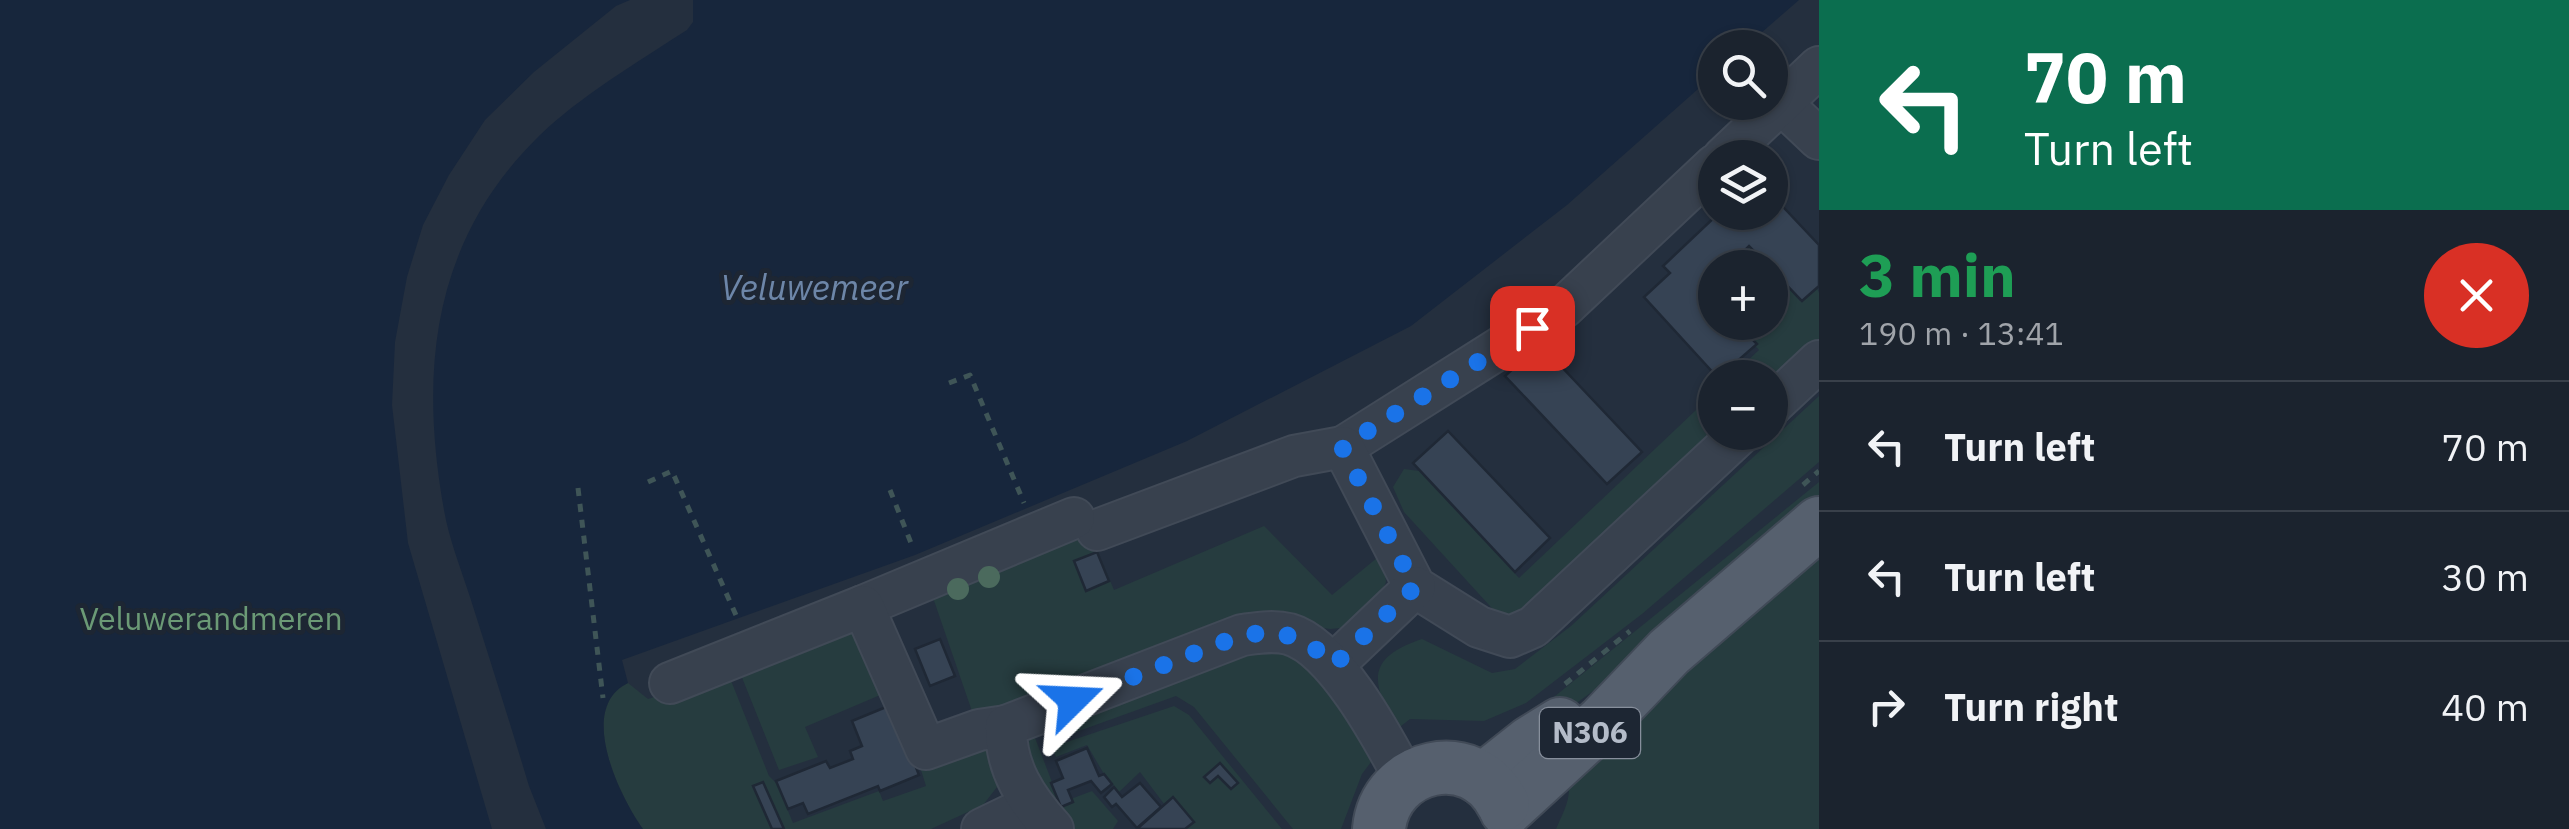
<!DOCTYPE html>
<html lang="en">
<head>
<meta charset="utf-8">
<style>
  body { margin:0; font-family:"IBM Plex Sans",sans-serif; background:#242b36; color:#f1f3f6; height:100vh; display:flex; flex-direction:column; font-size:38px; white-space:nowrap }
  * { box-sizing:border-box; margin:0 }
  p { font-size:32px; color:#a0a4aa }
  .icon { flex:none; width:55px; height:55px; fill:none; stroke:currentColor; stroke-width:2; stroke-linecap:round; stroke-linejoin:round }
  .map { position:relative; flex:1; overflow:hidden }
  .details { display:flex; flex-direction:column; background:#1b232e; width:750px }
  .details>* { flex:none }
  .guide { background:#0b6e4f; color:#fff; overflow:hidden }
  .tools { position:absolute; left:1698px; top:30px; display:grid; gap:20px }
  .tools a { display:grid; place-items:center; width:90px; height:90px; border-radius:50%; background:#1b232e; box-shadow:0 2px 8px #0004,0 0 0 2px #39404a; font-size:50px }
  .pin { position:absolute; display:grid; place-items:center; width:85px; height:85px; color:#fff; margin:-42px; border-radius:20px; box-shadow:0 5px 15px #0006 }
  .me { position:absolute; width:110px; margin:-55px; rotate:69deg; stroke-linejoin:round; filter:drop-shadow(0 0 8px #0008) }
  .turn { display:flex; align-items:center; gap:35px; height:210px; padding:0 40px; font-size:45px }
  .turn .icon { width:130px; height:130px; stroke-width:2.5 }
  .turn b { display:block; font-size:70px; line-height:85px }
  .round { display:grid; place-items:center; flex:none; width:105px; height:105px; border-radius:52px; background:#242b36 }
  .overview { display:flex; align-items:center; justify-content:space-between; height:170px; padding:0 40px }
  h1 { font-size:60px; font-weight:700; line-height:75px; color:#1e9e55 }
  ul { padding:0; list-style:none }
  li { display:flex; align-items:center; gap:30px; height:130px; padding:0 40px; border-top:2px solid #39404a }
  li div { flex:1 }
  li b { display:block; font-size:38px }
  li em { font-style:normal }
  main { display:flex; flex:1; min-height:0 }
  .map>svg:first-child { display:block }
</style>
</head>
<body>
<main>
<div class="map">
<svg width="1819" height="829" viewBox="0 0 1819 829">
  <rect width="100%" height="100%" fill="#242f3e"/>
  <g fill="#263c3f">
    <path d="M1750 246 1800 301 1817 288 1819 293V339L1810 352 1770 390V378L1730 377 1759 350 1734 323 1770 322V268H1728Z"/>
    <path d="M1715 392V432L1521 619 1500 617 1404 512 1393 487 1404 469 1419 471 1519 578Z"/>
    <path d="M1819 396V462L1642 614 1526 703 1484 721 1410 719 1396 730C1373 683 1363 659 1422 639L1492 673 1515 669 1571 626Z"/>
    <path d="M1819 482V501L1643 655 1535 733 1528 718Z"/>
    <path d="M1087 526 1114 590 1264 526 1332 595 1383 553 1386 582 1381 593 1350 627 1330 629 1258 618 976 723 929 586Z"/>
    <path d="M1819 549V829H1556C1565 808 1577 790 1561 770Z"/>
    <path d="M842 623 871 635 892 690 805 727 818 757 779 770 737 665Z"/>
    <path d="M1261 643 1305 656 1374 758 1362 774 1341 829H1293L1194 707 1176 696 1051 741 1046 718Z"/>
    <path d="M728 673 769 776 777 784 793 823 879 791 883 801 926 786 921 770 995 742 1004 778 983 805 931 829H643C620 797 576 708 628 683L648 699Z"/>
    <path d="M1174 706 1189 715 1282 829H1183L1140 772 1119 792 1104 774 1087 745 1056 757 1052 747Z"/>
    <path d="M1032 730 1060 803 1092 791 1118 821 1113 829H1063L1025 760Z"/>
  </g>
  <g fill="#17263c">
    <path d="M0 0H630L616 6 534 72 485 120 449 175 423 225 407 277 395 342 392 405 408 543 492 829H0Z"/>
    <path d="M693 0H1799L1745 47 1715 48V74L1567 205 1411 326 1187 441 915 555 622 660 628 683C576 708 620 797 643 829H546L529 786C510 723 490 660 470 597 461 569 449 539 444 510 419 370 432 241 539 136 579 97 639 61 687 30L693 22Z"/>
  </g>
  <g fill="#364354" stroke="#1f2835" stroke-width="2.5">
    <path d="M1770 193 1819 245V286L1802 301 1749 246 1727 268H1715V278L1703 289 1715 301V322H1735L1757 344 1718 378 1644 297 1670 273 1663 266 1720 212H1770Z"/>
    <path d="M1540 344 1642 452 1607 484 1505 376Z"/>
    <path d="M1448 431 1550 538 1515 572 1413 463Z"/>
    <path d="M1097 552 1109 581 1086 591 1074 561Z"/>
    <path d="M940 639 955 676 930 686 915 649Z"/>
    <path d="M891 705 919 775 880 791 878 786 808 814 803 803 788 809 776 781 826 761 830 768 853 759 850 751 862 746 852 721Z"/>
    <path d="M1087 748 1099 776 1104 774 1112 784 1101 793 1091 781 1068 790 1073 802 1061 807 1051 783 1063 778 1056 761Z"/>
    <path d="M1220 763 1238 783 1231 789 1218 776 1210 783 1204 777Z"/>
    <path d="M763 782 784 829H772L753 786Z"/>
    <path d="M1140 783 1161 807 1137 828 1116 804 1112 807 1104 797 1114 787 1122 797Z"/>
    <path d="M1173 797 1194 822 1185 829H1137Z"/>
  </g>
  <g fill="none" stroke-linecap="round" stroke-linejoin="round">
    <g stroke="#414a57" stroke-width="44">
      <g id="minor">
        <path d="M1781 103 1819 139"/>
        <path d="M1723 158 1819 67"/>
        <path d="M1770 407 1819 361"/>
        <path d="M1343 447 1563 308 1715 165"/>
        <path d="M1097 530 1294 456 1343 447 1415 587 1479 627 1510 637 1533 627 1742 432"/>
        <path d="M863 606 1074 518"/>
        <path d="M1333 665 1415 587"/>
        <path d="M670 683 863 606 926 749 979 730 1006 726"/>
        <path d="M982 829 1032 805"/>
        <path d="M1053 829C1026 799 1005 768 1006 726L1242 635C1257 633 1273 630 1289 634 1335 647 1383 738 1405 779"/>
      </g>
    </g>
    <g stroke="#414a57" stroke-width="56">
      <g id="major">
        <path d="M1483 780 1531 742 1560 724"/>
        <path d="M1506 810 1602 722 1669 652 1819 523"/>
        <path d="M1379 829C1385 764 1472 743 1503 804"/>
      </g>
    </g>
    <g stroke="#3f5557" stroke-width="5" stroke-dasharray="8 8" stroke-linecap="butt">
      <path d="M949 383 970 375 1024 503"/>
      <path d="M648 482 672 471 739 622"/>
      <path d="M1803 485 1819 471"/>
      <path d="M578 488 603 698"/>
      <path d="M890 490 913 548"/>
      <path d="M1565 684 1630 631"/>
    </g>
    <use href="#minor" stroke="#38414e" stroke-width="40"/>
    <use href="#major" stroke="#56606e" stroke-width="52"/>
  </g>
  <g fill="#4b6a5d">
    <circle cx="989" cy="577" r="11"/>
    <circle cx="958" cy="589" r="11"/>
  </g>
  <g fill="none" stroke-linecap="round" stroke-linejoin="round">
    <path stroke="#1a73e8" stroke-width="18" stroke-dasharray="0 32.4" d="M1073 700 1242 635C1284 630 1303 635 1334 665L1415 587 1342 447 1532 328"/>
  </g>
  <g text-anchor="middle" stroke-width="10" stroke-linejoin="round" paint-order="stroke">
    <rect fill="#1d2633" stroke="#878f9c" stroke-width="2.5" x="1540" y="708" width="100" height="50" rx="8"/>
    <g font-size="30" font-weight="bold" fill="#b4bcc9">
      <text x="1590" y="743">N306</text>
    </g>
    <g font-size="32" fill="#6b9a76" stroke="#1d2633">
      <text x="211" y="630">Veluwerandmeren</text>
    </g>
    <g font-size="35" font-style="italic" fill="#6d86a8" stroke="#1d2633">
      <text x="814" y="300">Veluwemeer</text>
    </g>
  </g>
</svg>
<div class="tools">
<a><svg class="icon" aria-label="search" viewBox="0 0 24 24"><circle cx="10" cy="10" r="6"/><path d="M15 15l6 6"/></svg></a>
<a><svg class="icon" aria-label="layers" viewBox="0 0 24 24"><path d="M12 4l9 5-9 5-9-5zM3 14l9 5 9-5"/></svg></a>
<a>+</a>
<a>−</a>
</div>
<div class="pin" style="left:1532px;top:328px;background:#d93025"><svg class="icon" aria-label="arrive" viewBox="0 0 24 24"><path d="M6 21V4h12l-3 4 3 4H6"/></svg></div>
<svg class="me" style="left:1073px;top:700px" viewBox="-20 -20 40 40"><path d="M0-17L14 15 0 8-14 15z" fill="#1a73e8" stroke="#fff" stroke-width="4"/></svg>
</div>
<section class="details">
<div class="guide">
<div class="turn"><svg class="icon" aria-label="left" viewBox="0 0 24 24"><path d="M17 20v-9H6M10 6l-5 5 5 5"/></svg><div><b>70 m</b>Turn left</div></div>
</div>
<div class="overview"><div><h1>3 min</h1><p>190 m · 13:41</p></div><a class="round" style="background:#d93025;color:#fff"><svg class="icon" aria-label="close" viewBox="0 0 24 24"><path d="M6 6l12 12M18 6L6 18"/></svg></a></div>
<ul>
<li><svg class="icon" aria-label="left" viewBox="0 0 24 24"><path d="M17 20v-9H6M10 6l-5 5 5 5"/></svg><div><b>Turn left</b></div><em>70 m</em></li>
<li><svg class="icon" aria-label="left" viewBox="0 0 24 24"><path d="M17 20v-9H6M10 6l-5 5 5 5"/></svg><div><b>Turn left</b></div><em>30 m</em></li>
<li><svg class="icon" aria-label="right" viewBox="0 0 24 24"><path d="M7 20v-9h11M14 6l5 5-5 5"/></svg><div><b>Turn right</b></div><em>40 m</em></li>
</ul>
</section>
</main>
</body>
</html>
